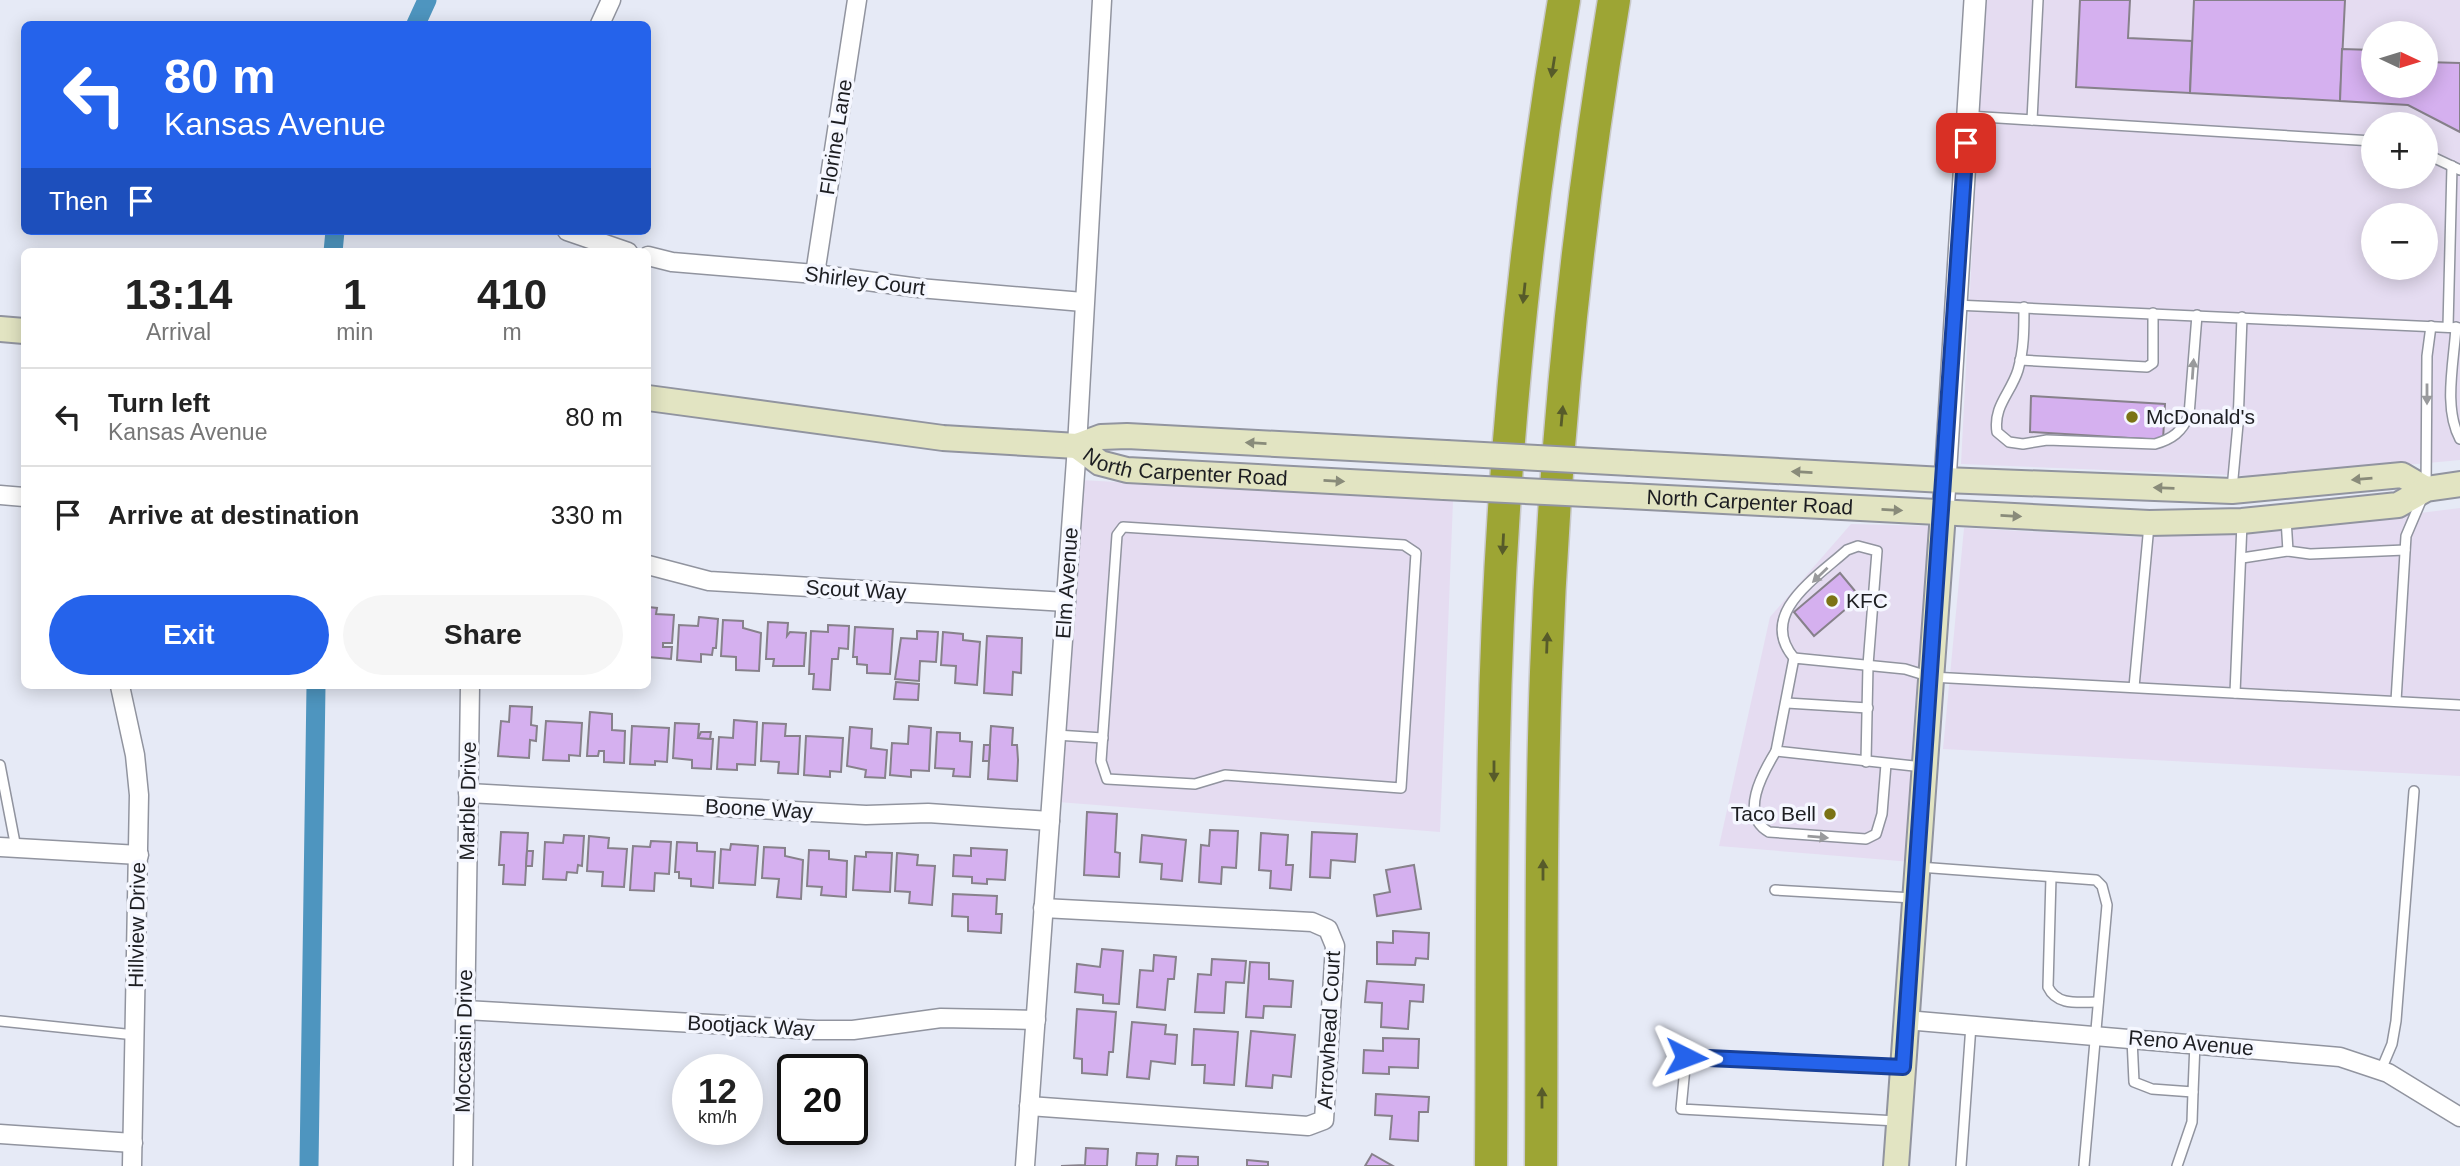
<!DOCTYPE html>
<html lang="en">
<head>
<meta charset="utf-8">
<style>
  body { margin:0; font-family:Arial,sans-serif; background:#f6f6f6; color:#222; height:100vh; display:flex; flex-direction:column; font-size:26px; white-space:nowrap }
  * { box-sizing:border-box; margin:0 }
  p { font-size:23px; color:#767676 }
  .icon { flex:none; width:38px; height:38px; fill:none; stroke:currentColor; stroke-width:2; stroke-linecap:round; stroke-linejoin:round }
  .map { position:relative; flex:1; overflow:hidden }
  .drawer { position:absolute; left:21px; top:248px; width:630px; height:441px; display:flex; flex-direction:column; background:#fff; border-radius:10px; box-shadow:0 4px 18px #0003 }
  .drawer>* { flex:none }
  .top-card { position:absolute; left:21px; top:21px; width:630px; height:214px; border-radius:10px; box-shadow:0 4px 18px #0003; background:#2563eb; color:#fff; overflow:hidden }
  .needle { width:46px; rotate:94deg }
  .controls { position:absolute; left:2361px; top:21px; display:grid; gap:14px }
  .controls a { display:grid; place-items:center; width:77px; height:77px; border-radius:50%; background:#fff; box-shadow:0 4px 18px #0003; font-size:35px }
  .speed { position:absolute; left:672px; top:1054px; display:flex; gap:14px; font-size:35px; font-weight:700; text-align:center }
  .speed>* { display:grid; place-content:center; width:91px; height:91px; border-radius:50%; background:#fff; box-shadow:0 4px 18px #0003; line-height:1 }
  .speed small { font-size:18px; font-weight:400 }
  .speed .limit { border:4px solid #111; border-radius:10px; background:#fff; color:#111 }
  .pin { position:absolute; display:grid; place-items:center; width:60px; height:60px; color:#fff; margin:-30px; border-radius:14px; box-shadow:0 4px 10px #0006 }
  .me { position:absolute; width:77px; margin:-38px; rotate:93deg; stroke-linejoin:round; filter:drop-shadow(0 0 5px #0008) }
  .turn { display:flex; align-items:center; gap:24px; height:147px; padding:0 28px; font-size:32px }
  .turn .icon { width:91px; height:91px; stroke-width:2.5 }
  .turn b { display:block; font-size:49px; line-height:60px }
  .then { display:flex; align-items:center; height:66px; padding:0 28px; background:#0003; gap:14px; font-size:26px }
  .eta { display:flex; justify-content:space-evenly; align-items:center; height:119px; text-align:center }
  .eta b { font-size:42px; font-weight:600; line-height:49px }
  .action { display:flex; gap:14px; margin-top:auto; padding:14px 28px }
  .action a { flex:1; height:80px; border-radius:42px; background:#2563eb; color:#fff; font-size:28px; font-weight:600; line-height:80px; text-align:center }
  .action a+a { background:#f6f6f6; color:#222 }
  ul { padding:0; list-style:none }
  li { display:flex; align-items:center; gap:21px; height:98px; padding:0 28px; border-top:2px solid #e0e0e0 }
  li div { flex:1 }
  li b { display:block; font-size:26px }
  li em { font-style:normal }
  .map>svg:first-child { display:block }
</style>
</head>
<body>
<div class="map">
<svg width="2460" height="1166" viewBox="0 0 2460 1166">
  <rect width="100%" height="100%" fill="#e6eaf6"/>
  <g fill="#e5dcf1" fill-rule="evenodd">
    <path d="M1985 0H2460V460L2277 477 1961 464ZM2373 33H2426V86H2373ZM2373 124H2426V177H2373ZM2373 215H2426V268H2373Z"/>
    <path d="M1081 480 1453 501 1440 832 1058 802Z"/>
    <path d="M2460 508V776L1943 749 1964 528 2136 537 2251 534Z"/>
    <path d="M1851 524 1933 526 1912 862 1719 846 1770 617Z"/>
  </g>
  <g fill="none" stroke-linecap="round" stroke-linejoin="round">
    <g stroke="#4e95bf" stroke-width="19">
      <path d="M416 24 427 0"/>
      <path d="M333 252 335 231"/>
      <path d="M309 1166 316 686"/>
    </g>
  </g>
  <g fill="#d5b0ef" stroke="#87818b" stroke-width="2">
    <path d="M2080 0H2130L2128 38 2192 41 2190 93 2076 87Z"/>
    <path d="M2194 0H2345L2340 101 2190 93Z"/>
    <path d="M2342 49 2373 50V86H2426V62L2460 63V132L2408 105 2340 101Z"/>
    <path d="M2031 396 2165 404 2163 440 2030 432Z"/>
    <path d="M1840 573 1860 597 1814 636 1794 612Z"/>
    <path d="M648 607 657 608 656 614 674 615 672 643H663V647H672L671 659 648 657Z"/>
    <path d="M699 617 718 619 716 648H713L712 655 701 654V662L677 660 679 625 698 626Z"/>
    <path d="M723 620 743 621V628L761 633 759 671 736 670V657L721 656Z"/>
    <path d="M768 622 788 623 787 636 790 632 806 633 804 666H773L774 659H766Z"/>
    <path d="M828 625 849 626 848 649 839 648 838 659H832L830 690 813 689 814 674H809L811 631 828 632Z"/>
    <path d="M855 627 893 629 890 674 867 673V665L857 664V657H853Z"/>
    <path d="M917 631 938 632 936 662 920 661 919 681 895 679 901 638 917 639Z"/>
    <path d="M943 632 963 634V640L980 642 977 685 955 683 956 666 941 665Z"/>
    <path d="M987 636 1022 638 1021 673 1013 672 1012 695 984 693Z"/>
    <path d="M896 682 919 684 918 700 894 699Z"/>
    <path d="M510 706 532 707 531 725 537 726 536 741 530 740 529 758 498 756 501 721 509 722Z"/>
    <path d="M590 712 612 714V730L625 731 624 763 604 762V751H599L598 756H587Z"/>
    <path d="M734 720 757 722 755 765 737 764V770L717 769 719 737 733 738Z"/>
    <path d="M546 721 582 723 580 756 569 755V761L543 760Z"/>
    <path d="M675 723 699 724 698 738 713 739 711 769 692 768V760L673 758Z"/>
    <path d="M763 723 786 724 785 736H800L798 774 778 773 779 762 761 761Z"/>
    <path d="M632 726 669 728 667 762 655 761V765L630 764Z"/>
    <path d="M909 726 931 728 929 771 911 770V777L890 775 892 743 908 744Z"/>
    <path d="M991 726 1013 728 1012 745H1017L1018 760 1017 781 988 779Z"/>
    <path d="M850 727 872 729 871 748 887 750 885 778 865 777 866 770 847 766Z"/>
    <path d="M701 732H711L710 739 698 738Z"/>
    <path d="M937 732 960 733V741L972 742 970 777 953 776 954 769 935 768Z"/>
    <path d="M806 736 843 738 841 772 830 771V777L804 775Z"/>
    <path d="M984 745H990L989 761H983Z"/>
    <path d="M1087 812 1117 814 1115 852 1120 853 1119 877 1084 875Z"/>
    <path d="M1210 830 1238 831 1236 868 1222 867 1221 884 1199 882 1201 845 1209 846Z"/>
    <path d="M501 832 528 833 525 885 503 884 504 865H499Z"/>
    <path d="M1312 832 1357 834 1355 862 1331 860 1330 878 1310 877Z"/>
    <path d="M1261 833 1288 835 1286 865H1293L1291 890 1270 888 1271 871 1259 870Z"/>
    <path d="M564 835 584 836 582 866 578 865 577 873 567 872 566 880 543 879 545 842 563 843Z"/>
    <path d="M1142 835 1186 840 1182 881 1161 879 1162 864 1140 862Z"/>
    <path d="M589 836 609 838 608 848 627 849 624 887 602 886 603 872 587 871Z"/>
    <path d="M651 841 671 842 669 874 655 873 654 891 630 890 633 846 650 847Z"/>
    <path d="M677 842 697 843V851L715 852 713 888 691 886V879L679 878V872H675Z"/>
    <path d="M731 844 758 846 755 885 719 883 721 849 730 850Z"/>
    <path d="M764 847 785 848V856L803 860 801 899 777 897 779 879 762 878Z"/>
    <path d="M971 848 1007 850 1005 880 987 879V884L972 883V877L953 876 954 855 971 856Z"/>
    <path d="M809 850 829 851V859L847 861 846 897 821 895 822 887 807 886Z"/>
    <path d="M527 851H533L532 866H526Z"/>
    <path d="M866 852 892 853 890 892 853 890 855 856 866 857Z"/>
    <path d="M897 853 918 855 917 865 935 866 932 905 909 903 910 892 895 891Z"/>
    <path d="M1414 865 1421 909 1377 916 1374 895 1390 892 1386 870Z"/>
    <path d="M953 894 997 896 996 914H1002L1001 933 968 931V917L952 916Z"/>
    <path d="M1393 931 1429 933 1428 959 1416 958 1415 965 1377 964V942L1393 943Z"/>
    <path d="M1102 949 1123 951 1119 1004 1103 1003V995L1075 992 1077 964 1100 967Z"/>
    <path d="M1154 955 1176 957 1174 979H1168L1165 1010 1137 1007 1140 970 1153 971Z"/>
    <path d="M1212 959 1246 961 1244 983 1226 982 1224 1013 1195 1012 1198 974 1211 975Z"/>
    <path d="M1250 962 1269 963V979L1293 981 1291 1007 1264 1006 1263 1018 1246 1017Z"/>
    <path d="M1367 981 1424 985 1423 1002 1410 1001 1408 1029 1381 1027 1382 1003 1365 1002Z"/>
    <path d="M1077 1009 1116 1012 1113 1052H1109L1107 1075 1082 1073V1059L1074 1058Z"/>
    <path d="M1132 1022 1166 1025 1165 1034 1177 1035 1175 1064 1151 1061 1149 1079 1127 1077Z"/>
    <path d="M1194 1029 1238 1032 1234 1085 1204 1083 1205 1065H1192Z"/>
    <path d="M1251 1031 1295 1035 1291 1077 1273 1075 1272 1088 1246 1086Z"/>
    <path d="M1383 1038 1419 1039 1418 1068 1389 1067V1074L1363 1073 1364 1050 1383 1051Z"/>
    <path d="M1376 1094 1429 1097 1428 1112H1419L1418 1141 1390 1139 1392 1116 1375 1115Z"/>
    <path d="M1086 1148 1108 1149 1107 1166H1061L1085 1165Z"/>
    <path d="M1137 1153 1158 1154 1157 1166H1136Z"/>
    <path d="M1372 1154 1393 1166H1365Z"/>
    <path d="M1177 1156 1198 1157V1166H1176Z"/>
    <path d="M1247 1160 1268 1162V1166H1247Z"/>
  </g>
  <g fill="none" stroke-linecap="round" stroke-linejoin="round">
    <g stroke="#91949f" stroke-width="12">
      <g id="service">
        <path d="M1967 116 2373 141"/>
        <path d="M2032 120 2038 0"/>
        <path d="M2426 154 2460 170"/>
        <path d="M1955 305 2460 328"/>
        <path d="M2024 307C2024 329 2024 349 2018 370 2011 393 1993 406 1997 432L2009 442 2023 444 2047 440 2155 444C2172 439 2182 432 2189 415L2197 315"/>
        <path d="M2448 327 2452 166"/>
        <path d="M2456 327C2454 362 2443 408 2460 439"/>
        <path d="M2020 360 2147 367 2153 363V313"/>
        <path d="M2232 489 2238 424 2242 317"/>
        <path d="M2286 519 2288 551 2310 554 2405 550"/>
        <path d="M1123 527 1404 545 1416 553 1401 788 1225 775 1195 784 1107 779 1101 761 1117 535Z"/>
        <path d="M2242 558 2288 551"/>
        <path d="M1794 658C1757 614 1816 578 1847 550L1858 546 1877 551 1868 665 1866 762"/>
        <path d="M2134 687 2149 525"/>
        <path d="M2235 693 2242 523"/>
        <path d="M2396 701 2406 536 2426 489 2427 356 2431 326"/>
        <path d="M1787 703 1868 708"/>
        <path d="M1056 735 1103 738"/>
        <path d="M1776 751C1762 774 1739 815 1769 832L1866 839 1876 834 1882 814 1886 764"/>
        <path d="M0 765 16 848"/>
        <path d="M1923 767 1776 751 1794 658 1905 669 1931 677 2460 705"/>
        <path d="M1919 867 2096 880 2102 886 2107 905 2084 1166"/>
        <path d="M2051 877 2048 987C2057 1006 2078 1002 2098 1002"/>
        <path d="M1775 890 1913 898"/>
        <path d="M0 1021 135 1035"/>
        <path d="M2132 1039 2134 1082 2152 1089 2193 1092 2195 1043"/>
        <path d="M2381 1070 2392 1044 2396 1021 2414 791"/>
        <path d="M1897 1121 1681 1109 1686 1057 1901 1066"/>
        <path d="M1961 1166 1971 1025"/>
        <path d="M2177 1166 2192 1122 2193 1092"/>
      </g>
    </g>
    <g stroke="#91949f" stroke-width="21">
      <g id="minor">
        <path d="M600 24 611 0"/>
        <path d="M567 231 628 252"/>
        <path d="M648 256 672 262 815 274 919 288 1083 302"/>
        <path d="M815 274 857 0"/>
        <path d="M0 495 24 497"/>
        <path d="M648 565 709 581 1066 602"/>
        <path d="M120 686 135 755 139 795 132 1166"/>
        <path d="M468 793 866 815 928 813 1050 821"/>
        <path d="M0 847 139 855"/>
        <path d="M465 1010 816 1030H853L941 1018 1036 1020"/>
        <path d="M1906 1020 2340 1057 2388 1073 2460 1117"/>
        <path d="M1029 1106 1308 1126 1324 1120 1335 946 1328 929 1312 922 1043 908"/>
        <path d="M0 1134 133 1143"/>
        <path d="M463 1166 470 686"/>
        <path d="M1025 1166 1077 446 1102 0"/>
      </g>
    </g>
    <g stroke="#91949f" stroke-width="24">
      <path id="tertiary" d="M1943 513 1975 0"/>
    </g>
    <g stroke="#91949f" stroke-width="28">
      <g id="secondary">
        <path d="M0 329 24 331"/>
        <path d="M648 398 943 438 1077 446 1101 437 1127 436 1446 453"/>
        <path id="s1" d="M1077 446 1100 463 1127 470 1444 487"/>
        <path d="M1630 463 1944 480 2232 491 2402 475 2426 489"/>
        <path id="s2" d="M1628 496 2149 523 2242 521 2398 505 2426 489 2460 484"/>
        <path d="M1896 1166 1943 513"/>
      </g>
    </g>
    <g stroke="#c9c9ca" stroke-width="35">
      <g id="motorway">
        <path d="M1491 1166C1492 1025 1491 884 1494 743 1499 494 1522 245 1564 0"/>
        <path d="M1541 1166C1542 1002 1540 837 1546 672 1554 447 1577 222 1614 0"/>
      </g>
    </g>
    <use href="#service" stroke="#fff" stroke-width="9"/>
    <use href="#minor" stroke="#fff" stroke-width="18"/>
    <use href="#tertiary" stroke="#fff" stroke-width="21"/>
    <use href="#secondary" stroke="#e2e4c2" stroke-width="24"/>
    <use href="#motorway" stroke="#9da534" stroke-width="32"/>
    <g stroke="#91949f" stroke-width="28" stroke-linecap="butt">
      <g id="secondary-bridge">
        <path d="M1446 453 1630 463"/>
        <path d="M1444 487 1628 496"/>
      </g>
    </g>
    <use href="#secondary-bridge" stroke="#e2e4c2" stroke-width="24"/>
  </g>
  <defs><path id="oneway-solid" d="M-6-.8H1V-3.2L6.5 0L1 3.2V.8H-6Z" transform="scale(1.75)"/></defs>
  <g fill="#575b2a">
    <use href="#oneway-solid" transform="translate(1553 67) rotate(99)"/>
    <use href="#oneway-solid" transform="translate(1524 293) rotate(96)"/>
    <use href="#oneway-solid" transform="translate(1562 416) rotate(-85)"/>
    <use href="#oneway-solid" transform="translate(1503 544) rotate(93)"/>
    <use href="#oneway-solid" transform="translate(1547 643) rotate(-88)"/>
    <use href="#oneway-solid" transform="translate(1494 771) rotate(90)"/>
    <use href="#oneway-solid" transform="translate(1543 870) rotate(-90)"/>
    <use href="#oneway-solid" transform="translate(1542 1098) rotate(-90)"/>
  </g>
  <g fill="#999a9c">
    <use href="#oneway-solid" transform="translate(2193 369) rotate(-86)"/>
    <use href="#oneway-solid" transform="translate(2427 394) rotate(90)"/>
    <use href="#oneway-solid" transform="translate(1820 575) rotate(136)"/>
    <use href="#oneway-solid" transform="translate(1818 837) rotate(5)"/>
  </g>
  <g fill="#898b7a">
    <use href="#oneway-solid" transform="translate(1256 443) rotate(-177)"/>
    <use href="#oneway-solid" transform="translate(1802 472) rotate(-177)"/>
    <use href="#oneway-solid" transform="translate(2362 479) rotate(175)"/>
    <use href="#oneway-solid" transform="translate(1334 481) rotate(3)"/>
    <use href="#oneway-solid" transform="translate(2164 488) rotate(-178)"/>
    <use href="#oneway-solid" transform="translate(1892 510) rotate(3)"/>
    <use href="#oneway-solid" transform="translate(2011 516) rotate(3)"/>
  </g>
  <g fill="none" stroke-linecap="round" stroke-linejoin="round">
    <g stroke="#184099" stroke-width="18">
      <path id="route" d="M1686 1057 1903 1067 1966 143"/>
    </g>
    <use href="#route" stroke="#2563eb" stroke-width="12"/>
  </g>
  <g fill="#7b7315" stroke="#f5f7ff" stroke-width="2.5">
    <circle cx="2132" cy="417" r="7"/>
    <circle cx="1832" cy="601" r="7"/>
    <circle cx="1830" cy="814" r="7"/>
  </g>
  <g text-anchor="middle" stroke-width="7" stroke-linejoin="round" paint-order="stroke">
    <g font-size="21" fill="#1d1e22" stroke="#f5f7ff">
      <text transform="translate(836 137) rotate(-81)" y="7">Florine Lane</text>
      <text transform="translate(865 281) rotate(7)" y="7">Shirley Court</text>
      <text dy="7" stroke="none"><textPath href="#s1" startOffset="114">North Carpenter Road</textPath></text>
      <text dy="7" stroke="none"><textPath href="#s2" startOffset="122">North Carpenter Road</textPath></text>
      <text transform="translate(1067 583) rotate(-86)" y="7">Elm Avenue</text>
      <text transform="translate(856 590) rotate(3)" y="7">Scout Way</text>
      <text transform="translate(468 801) rotate(-89)" y="7">Marble Drive</text>
      <text transform="translate(759 809) rotate(3)" y="7">Boone Way</text>
      <text transform="translate(137 925) rotate(-89)" y="7">Hillview Drive</text>
      <text transform="translate(751 1026) rotate(3)" y="7">Bootjack Way</text>
      <text transform="translate(1329 1030) rotate(-87)" y="7">Arrowhead Court</text>
      <text transform="translate(464 1041) rotate(-89)" y="7">Moccasin Drive</text>
      <text transform="translate(2191 1043) rotate(5)" y="7">Reno Avenue</text>
    </g>
    <g font-size="21" fill="#1d1e22" stroke="#f5f7ff" text-anchor="start">
      <text x="2146" y="424">McDonald's</text>
      <text x="1846" y="608">KFC</text>
      <text x="1816" y="821" text-anchor="end">Taco Bell</text>
    </g>
  </g>
</svg>
<div class="controls">
<a><svg class="needle" viewBox="-14 -14 28 28"><path d="M0-13l5 13h-10z" fill="#e53935"/><path d="M0 13l5-13h-10z" fill="#767676"/></svg></a>
<a>+</a>
<a>−</a>
</div>
<div class="speed"><div>12<small>km/h</small></div><div class="limit">20</div></div>
<div class="pin" style="left:1966px;top:143px;background:#d93025"><svg class="icon" aria-label="arrive" viewBox="0 0 24 24"><path d="M6 21V4h12l-3 4 3 4H6"/></svg></div>
<svg class="me" style="left:1686px;top:1057px" viewBox="-20 -20 40 40"><path d="M0-17L14 15 0 8-14 15z" fill="#2563eb" stroke="#fff" stroke-width="4"/></svg>
<div class="top-card">
<div class="turn"><svg class="icon" aria-label="left" viewBox="0 0 24 24"><path d="M17 20v-9H6M10 6l-5 5 5 5"/></svg><div><b>80 m</b>Kansas Avenue</div></div>
<div class="then">Then<svg class="icon" aria-label="arrive" viewBox="0 0 24 24"><path d="M6 21V4h12l-3 4 3 4H6"/></svg></div>
</div>
<section class="drawer">
<div class="eta">
<div><b>13:14</b><p>Arrival</p></div>
<div><b>1</b><p>min</p></div>
<div><b>410</b><p>m</p></div>
</div>
<ul>
<li><svg class="icon" aria-label="left" viewBox="0 0 24 24"><path d="M17 20v-9H6M10 6l-5 5 5 5"/></svg><div><b>Turn left</b><p>Kansas Avenue</p></div><em>80 m</em></li>
<li><svg class="icon" aria-label="arrive" viewBox="0 0 24 24"><path d="M6 21V4h12l-3 4 3 4H6"/></svg><div><b>Arrive at destination</b></div><em>330 m</em></li>
</ul>
<div class="action"><a>Exit</a><a>Share</a></div>
</section>
</div>
</body>
</html>
